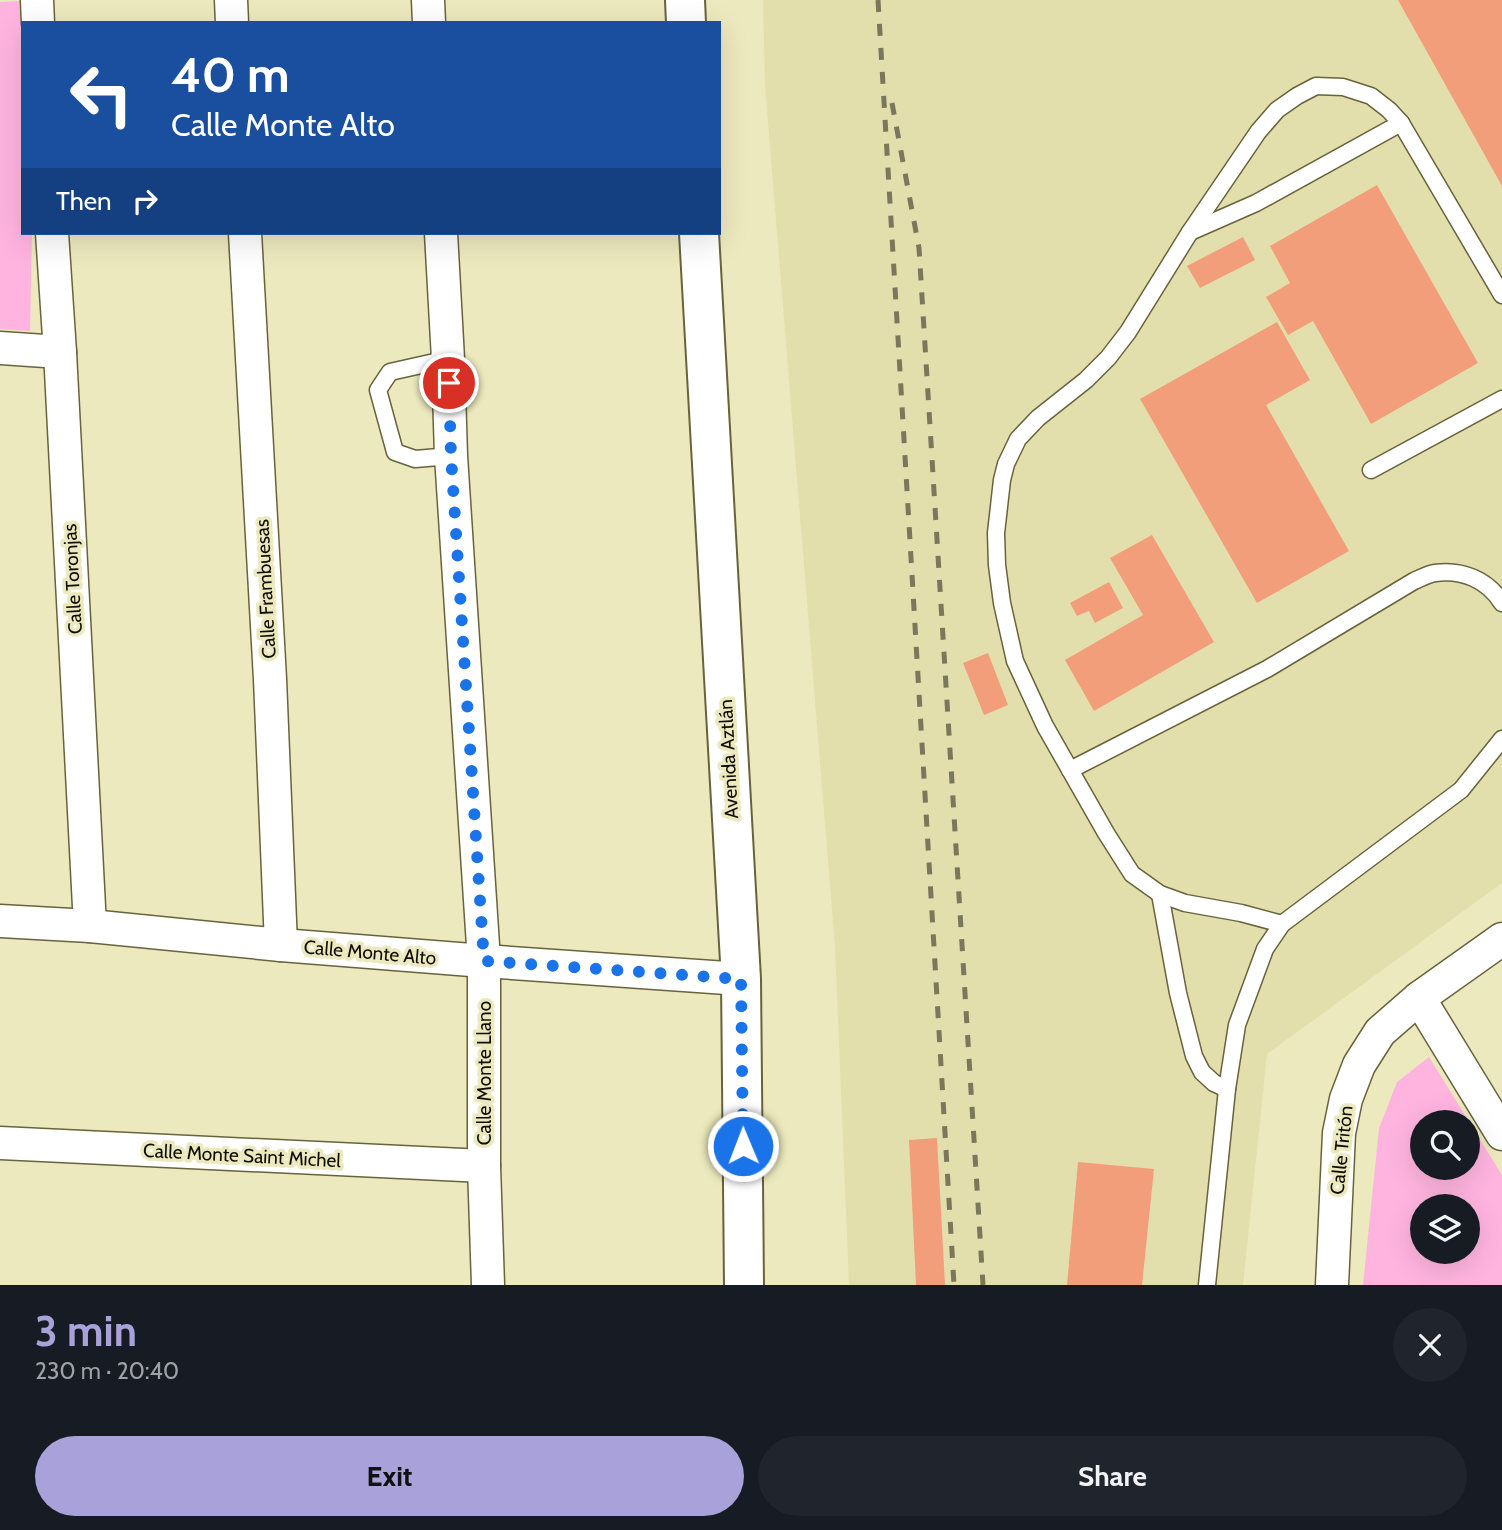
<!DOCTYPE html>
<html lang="en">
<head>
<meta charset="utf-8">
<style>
  body { margin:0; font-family:Cabin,sans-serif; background:#20242c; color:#f1f3f6; height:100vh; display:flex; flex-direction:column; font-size:26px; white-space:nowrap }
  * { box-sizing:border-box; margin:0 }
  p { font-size:23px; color:#9ea1a6 }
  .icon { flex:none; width:38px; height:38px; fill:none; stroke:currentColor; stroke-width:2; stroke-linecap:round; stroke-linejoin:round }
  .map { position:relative; height:1285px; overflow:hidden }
  .side { display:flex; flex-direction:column; background:#171b24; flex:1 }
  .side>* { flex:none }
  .top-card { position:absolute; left:21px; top:21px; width:700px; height:214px; border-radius:0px; box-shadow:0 7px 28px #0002; background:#1a4fa0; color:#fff; overflow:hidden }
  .fabs { position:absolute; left:1410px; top:1110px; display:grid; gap:14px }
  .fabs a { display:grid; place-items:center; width:70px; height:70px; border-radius:50%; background:#171b24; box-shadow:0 7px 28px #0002; font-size:35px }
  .pin { position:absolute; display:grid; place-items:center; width:60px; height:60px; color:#fff; margin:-30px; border:4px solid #fff; border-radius:50%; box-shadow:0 2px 7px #0007 }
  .me { position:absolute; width:77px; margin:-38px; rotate:359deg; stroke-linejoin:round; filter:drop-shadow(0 0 5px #0008) }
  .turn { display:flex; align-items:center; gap:24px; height:147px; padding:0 35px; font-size:32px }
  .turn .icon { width:91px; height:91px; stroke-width:2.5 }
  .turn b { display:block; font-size:49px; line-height:60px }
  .then { display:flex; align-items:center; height:66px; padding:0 35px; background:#0003; gap:14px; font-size:26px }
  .round { display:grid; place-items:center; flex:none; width:74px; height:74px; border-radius:37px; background:#20242c }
  .overview { display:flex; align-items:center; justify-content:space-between; height:119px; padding:0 35px }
  h1 { font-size:42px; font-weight:800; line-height:52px; color:#a9a1d9 }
  .primary-button { display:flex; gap:14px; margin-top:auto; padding:14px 35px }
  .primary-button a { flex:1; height:80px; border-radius:42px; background:#a9a1d9; color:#111; font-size:28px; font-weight:800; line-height:80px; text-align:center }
  .primary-button a+a { background:#20242c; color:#f1f3f6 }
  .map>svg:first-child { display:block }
</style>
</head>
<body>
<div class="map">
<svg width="1502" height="1285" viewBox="0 0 1502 1285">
  <rect width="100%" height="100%" fill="#ece9be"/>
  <path fill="#e3dfac" d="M763 0H1502V883L1267 1054 1243 1285H849L835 947 765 85Z"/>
  <g fill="#ffb4df" fill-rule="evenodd">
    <path d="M37 0 23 23V233H32L30 331 0 329V2Z"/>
    <path d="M1429 1057 1502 1175V1285H1363L1379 1128 1397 1082ZM1423 1122H1468V1167H1423ZM1423 1206H1468V1251H1423Z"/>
  </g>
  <g fill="#f39e7a">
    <path d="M1398 0H1502V186Z"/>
    <path d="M1377 185 1478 363 1371 424 1313 321 1288 335 1266 297 1290 283 1270 246Z"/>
    <path d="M1243 237 1255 260 1200 288 1187 266Z"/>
    <path d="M1277 322 1310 380 1266 405 1349 551 1257 603 1140 399Z"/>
    <path d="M1152 535 1214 642 1094 711 1065 660 1143 615 1110 558Z"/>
    <path d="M1109 582 1123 608 1095 623 1089 611 1077 616 1070 603Z"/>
    <path d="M988 653 1008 705 984 715 963 663Z"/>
    <path d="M937 1138 945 1285H916L909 1140Z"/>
    <path d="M1078 1162 1154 1169 1142 1285H1067Z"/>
  </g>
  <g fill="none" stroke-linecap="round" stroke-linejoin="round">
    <g stroke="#67633c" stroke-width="19">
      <g id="service">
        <path d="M1190 232 1256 203 1401 123"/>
        <path d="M448 359 390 372 378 390 395 452 415 459 451 456"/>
        <path d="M1371 470 1502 399"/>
        <path d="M1070 770 1267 669 1414 581C1421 578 1428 574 1435 573 1462 569 1488 580 1502 603"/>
        <path d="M1160 894 1178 993 1194 1056 1202 1072 1214 1083 1227 1089"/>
        <path d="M1282 924 1241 913 1185 903 1160 894 1132 874 1106 833 1045 726 1015 661 1002 603 997 565 996 533 1002 480 1006 464 1018 439 1038 418 1086 380 1108 358 1128 332 1190 232 1258 132 1277 110 1297 96 1316 86 1343 87 1371 96 1389 110 1401 123 1502 295"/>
        <path d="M1207 1285 1227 1089 1237 1025 1265 949 1282 924 1461 790 1502 739"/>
      </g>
    </g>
    <g stroke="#67633c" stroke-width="35">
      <g id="minor">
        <path d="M37 0 38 23"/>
        <path d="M231 0 232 23"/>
        <path d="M428 0 429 23"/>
        <path d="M52 233 60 352 90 926"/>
        <path d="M245 233 270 679 281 945"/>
        <path d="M441 233 448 359 451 456 484 961V1166L488 1285"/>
        <path d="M0 348 60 352"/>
        <path d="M0 921 90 926 281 945 484 961 741 979"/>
        <path d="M1419 998 1502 1134"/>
        <path d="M0 1143 484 1166"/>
        <path d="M1332 1285 1339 1133 1346 1099 1359 1065 1380 1032 1419 998 1502 939"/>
      </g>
    </g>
    <g stroke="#67633c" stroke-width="42">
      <g id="secondary">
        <path d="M685 0 686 23"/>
        <path d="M699 233 741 979 744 1285"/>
      </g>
    </g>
    <use href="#service" stroke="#fff" stroke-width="16"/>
    <use href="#minor" stroke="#fff" stroke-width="32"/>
    <use href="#secondary" stroke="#fff" stroke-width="38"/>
    <g stroke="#7a775d" stroke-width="5" stroke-dasharray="12 12" stroke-linecap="butt">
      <path d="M878 0 954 1285"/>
      <path d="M892 103 919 248 983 1285"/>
    </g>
  </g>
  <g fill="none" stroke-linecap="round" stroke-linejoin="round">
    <path stroke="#1a73e8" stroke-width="12" stroke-dasharray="0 21.6" d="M449 383 451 456 484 961 741 979 743 1146"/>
  </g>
  <g text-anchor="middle" stroke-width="7" stroke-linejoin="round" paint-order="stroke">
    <g font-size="19" fill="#0f0d02" stroke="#ece9be">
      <text transform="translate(72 579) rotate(-93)" y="7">Calle Toronjas</text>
      <text transform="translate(265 589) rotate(-93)" y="7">Calle Frambuesas</text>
      <text transform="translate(728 759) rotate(-93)" y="7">Avenida Aztlán</text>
      <text transform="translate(370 952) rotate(5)" y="7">Calle Monte Alto</text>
      <text transform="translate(484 1073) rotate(-90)" y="7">Calle Monte Llano</text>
      <text transform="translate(1341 1150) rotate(-84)" y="7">Calle Tritón</text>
      <text transform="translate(242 1155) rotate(3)" y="7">Calle Monte Saint Michel</text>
    </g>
  </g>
</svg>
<div class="fabs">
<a><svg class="icon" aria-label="search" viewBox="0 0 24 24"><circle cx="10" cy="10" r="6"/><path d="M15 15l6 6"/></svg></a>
<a><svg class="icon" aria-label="layers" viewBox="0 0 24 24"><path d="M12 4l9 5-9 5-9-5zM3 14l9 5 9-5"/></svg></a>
</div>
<div class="pin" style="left:449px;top:383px;background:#d93025"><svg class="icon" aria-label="arrive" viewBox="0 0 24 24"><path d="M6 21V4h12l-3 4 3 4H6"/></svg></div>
<svg class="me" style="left:743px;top:1146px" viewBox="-20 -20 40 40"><circle r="17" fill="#1a73e8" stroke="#fff" stroke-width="3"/><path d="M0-11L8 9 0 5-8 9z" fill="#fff"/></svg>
<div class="top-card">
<div class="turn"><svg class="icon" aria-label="left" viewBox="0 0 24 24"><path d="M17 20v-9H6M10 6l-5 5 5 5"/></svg><div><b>40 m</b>Calle Monte Alto</div></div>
<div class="then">Then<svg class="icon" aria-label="right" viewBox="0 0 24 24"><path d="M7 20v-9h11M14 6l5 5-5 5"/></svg></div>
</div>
</div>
<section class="side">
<div class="overview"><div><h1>3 min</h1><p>230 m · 20:40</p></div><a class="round"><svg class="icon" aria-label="close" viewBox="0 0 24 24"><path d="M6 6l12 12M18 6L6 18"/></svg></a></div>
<div class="primary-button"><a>Exit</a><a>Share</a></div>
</section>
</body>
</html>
